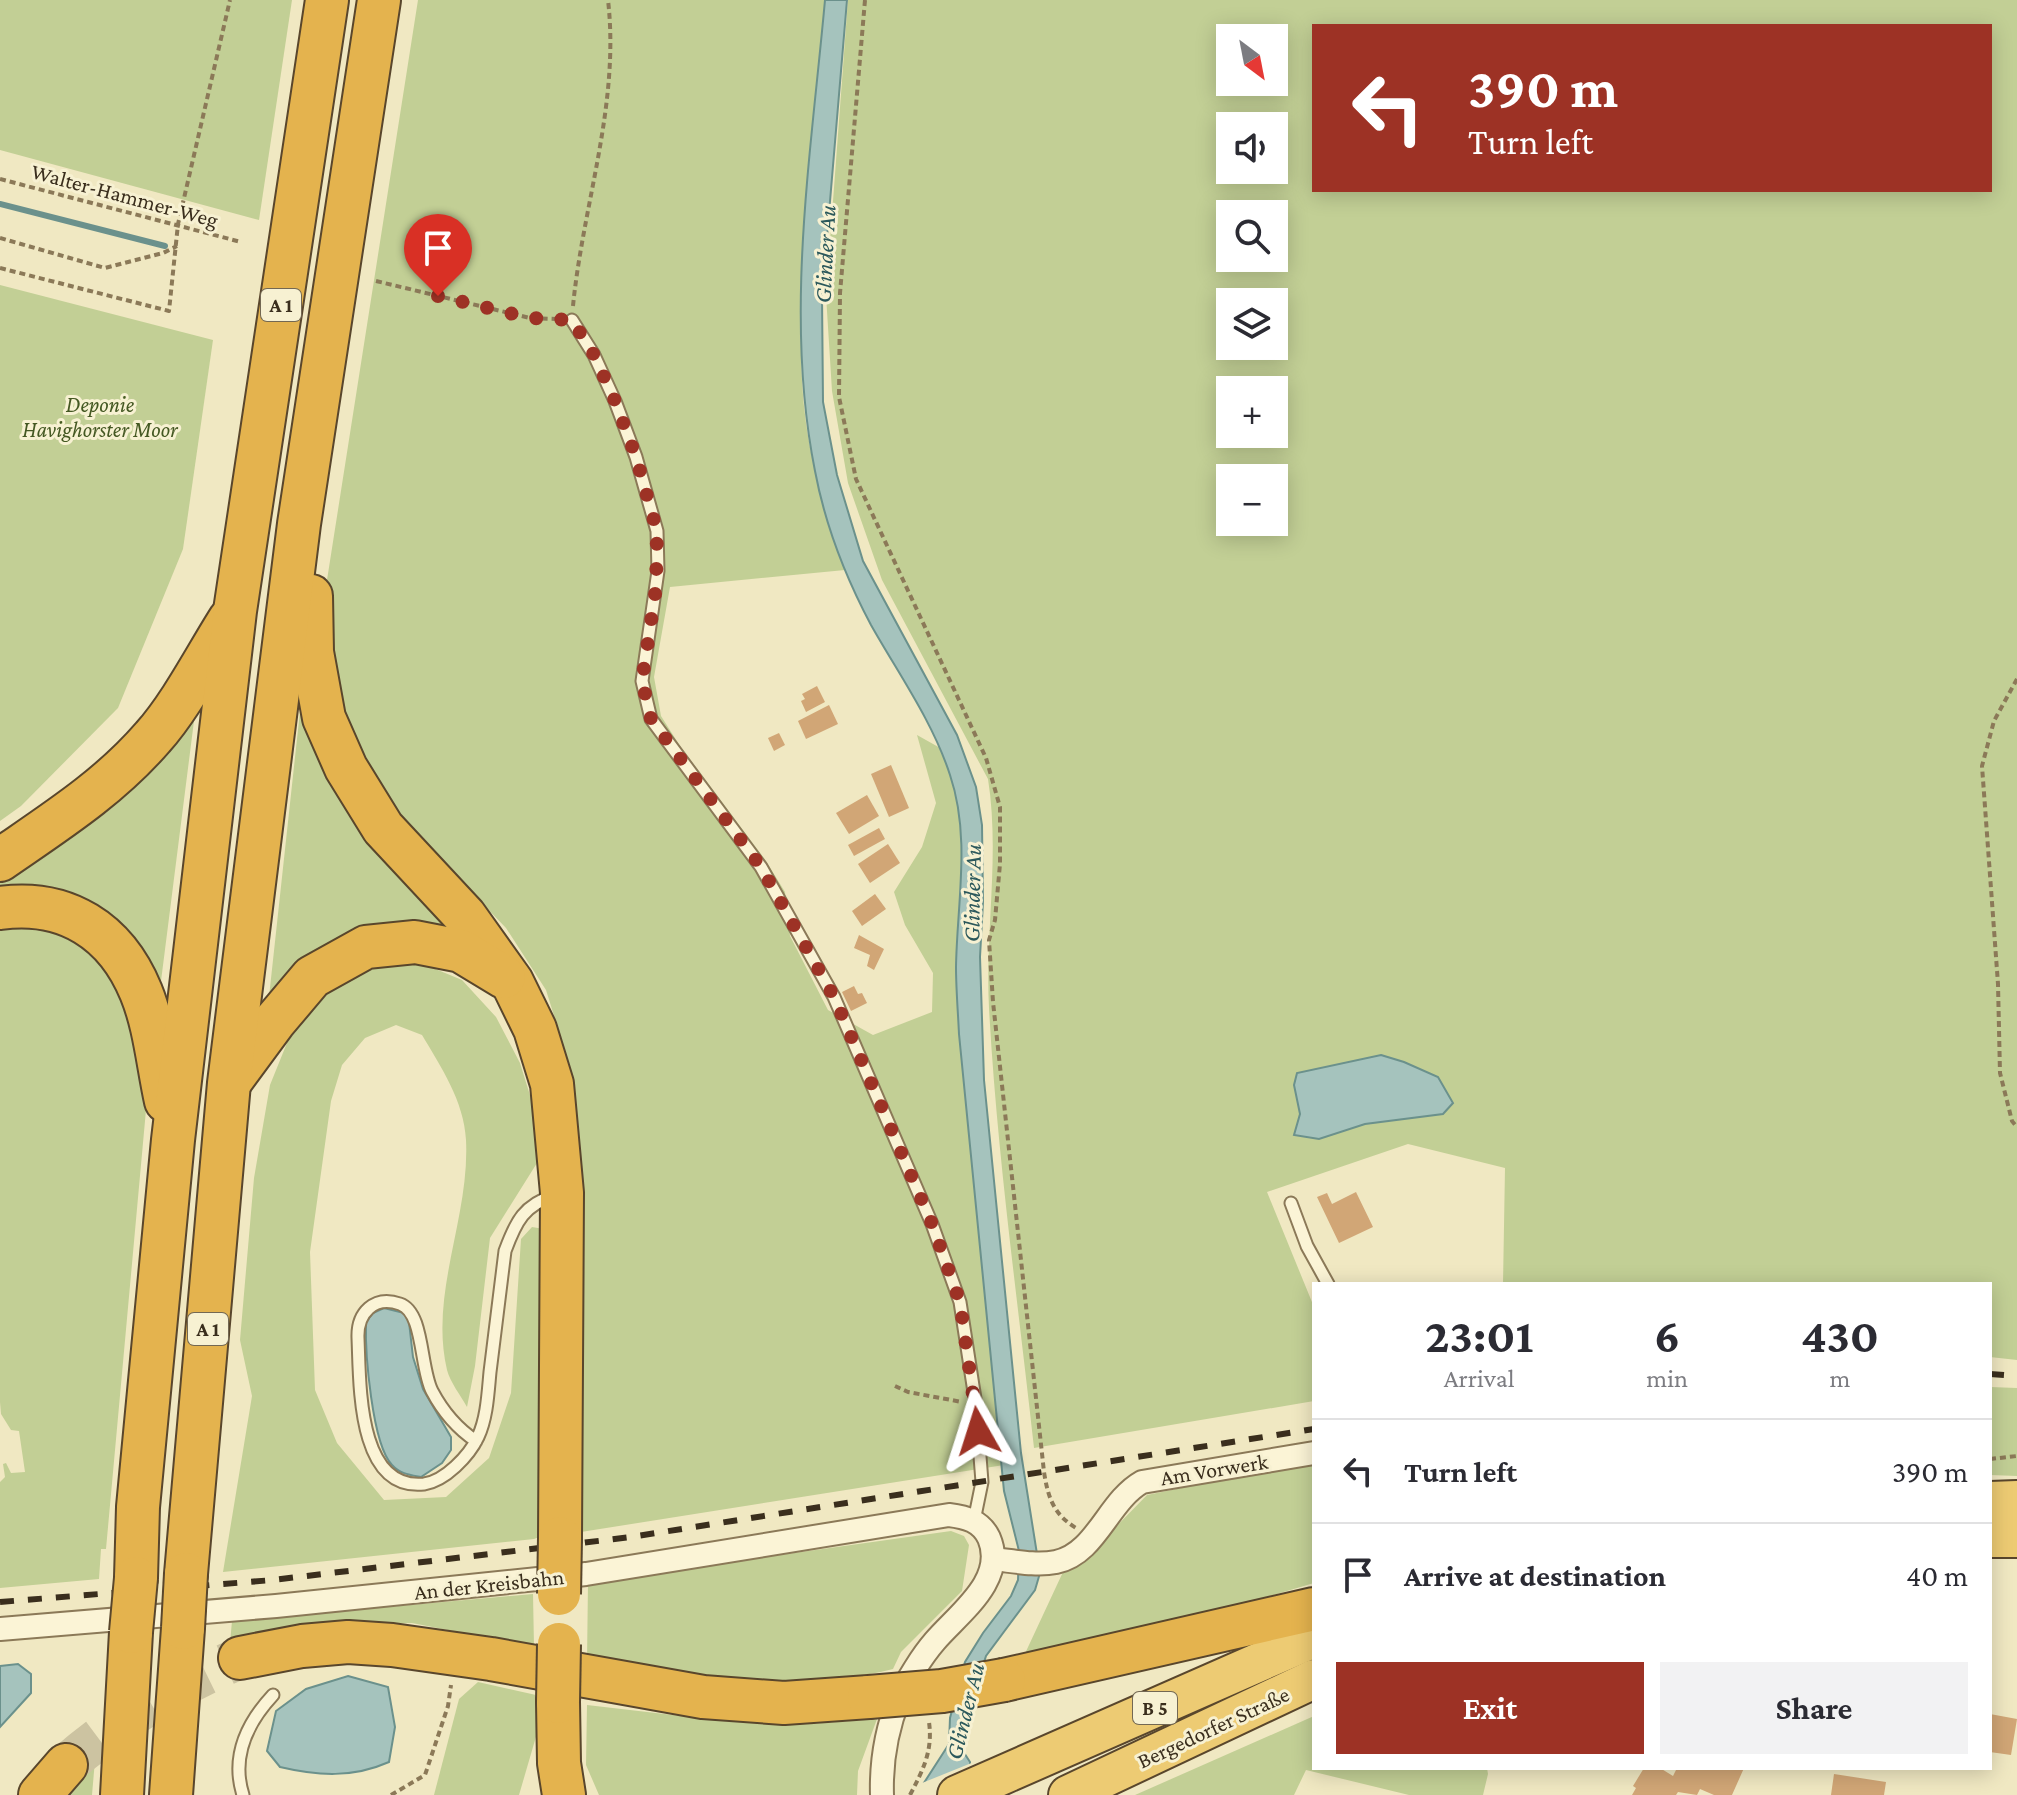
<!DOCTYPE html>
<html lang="en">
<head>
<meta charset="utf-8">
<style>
  body { margin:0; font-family:"Crimson Pro",serif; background:#f2f2f3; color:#2b2b33; height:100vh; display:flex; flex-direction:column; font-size:30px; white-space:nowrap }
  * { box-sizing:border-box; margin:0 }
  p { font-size:26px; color:#7c7c81 }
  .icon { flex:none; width:44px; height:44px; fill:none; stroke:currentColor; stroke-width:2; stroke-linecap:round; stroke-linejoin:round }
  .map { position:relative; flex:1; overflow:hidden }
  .drawer { position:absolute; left:1312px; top:1282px; width:680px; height:488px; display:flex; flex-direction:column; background:#fff; border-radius:0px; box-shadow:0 4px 20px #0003 }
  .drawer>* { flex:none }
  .banner { position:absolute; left:1312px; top:24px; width:680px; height:168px; border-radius:0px; box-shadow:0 4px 20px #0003; background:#9d3225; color:#fff; overflow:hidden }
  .needle { width:52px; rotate:148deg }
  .controls { position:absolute; left:1216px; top:24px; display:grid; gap:16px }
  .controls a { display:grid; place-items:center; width:72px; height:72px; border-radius:0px; background:#fff; box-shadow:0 4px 20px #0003; font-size:40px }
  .pin { position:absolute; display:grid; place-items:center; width:68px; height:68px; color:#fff; margin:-82px -34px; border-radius:50% 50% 50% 0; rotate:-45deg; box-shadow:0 0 8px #0007 }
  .pin .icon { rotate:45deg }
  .me { position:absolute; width:88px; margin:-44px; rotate:354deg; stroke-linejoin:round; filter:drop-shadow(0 0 6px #0008) }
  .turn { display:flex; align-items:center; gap:28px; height:168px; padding:0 24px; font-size:36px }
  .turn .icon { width:104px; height:104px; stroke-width:2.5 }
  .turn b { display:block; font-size:56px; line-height:68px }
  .eta { display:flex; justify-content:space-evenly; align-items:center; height:136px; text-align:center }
  .eta b { font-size:48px; font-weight:700; line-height:56px }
  .primary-button { display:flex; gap:16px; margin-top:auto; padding:16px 24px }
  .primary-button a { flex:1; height:92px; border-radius:0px; background:#9d3225; color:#fff; font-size:32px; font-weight:700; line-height:92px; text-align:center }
  .primary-button a+a { background:#f2f2f3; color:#2b2b33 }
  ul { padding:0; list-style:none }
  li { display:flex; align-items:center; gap:24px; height:104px; padding:0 24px; border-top:2px solid #e1e1e2 }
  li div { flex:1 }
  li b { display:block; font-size:30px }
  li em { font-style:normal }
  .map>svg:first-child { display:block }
</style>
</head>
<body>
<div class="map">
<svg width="2017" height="1795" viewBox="0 0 2017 1795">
  <rect width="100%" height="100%" fill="#f0e8c2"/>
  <g fill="#c2cf95" fill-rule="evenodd">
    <path d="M0 0H292L259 220 0 150Z"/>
    <path d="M418 0H825C818 83 810 165 805 248 801 305 798 366 806 423 813 474 829 522 845 570L670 587 654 677 661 716 680 746 766 861 785 892 790 936 828 1010 873 1035 932 1012 933 973 905 925 894 892 922 847 936 803 917 735 942 749 965 800 962 937 1004 1465 581 1532 571 1070 546 990 506 928 402 820 364 765 331 682 327 580Z"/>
    <path d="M848 0H2017V1360L1990 1357V1284H1503L1505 1168 1408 1144 1267 1192 1314 1307V1401L1034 1448C1018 1302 997 1155 989 1008 985 932 1000 854 988 779L882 580 848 483 832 391 826 295ZM1314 26H1990V190H1314ZM1230 38H1274V82H1230ZM1230 126H1274V170H1230ZM1230 214H1274V258H1230ZM1230 302H1274V346H1230ZM1230 390H1274V434H1230ZM1230 478H1274V522H1230Z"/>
    <path d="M0 285 213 340 183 549 118 708 21 806 0 821Z"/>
    <path d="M301 702 319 762 352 807 469 940 269 997Z"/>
    <path d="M195 713 160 989 0 893V883L43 858 99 815Z"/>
    <path d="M0 919 75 930 127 989 147 1099 106 1549H101L99 1579 0 1588V1482L5 1477 3 1464 6 1463 11 1473 25 1472 19 1431 11 1430 1 1414 0 1402Z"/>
    <path d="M376 962 421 963 462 980 496 1017 520 1063 533 1105 537 1163 490 1238 475 1366 467 1407C461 1396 450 1382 447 1370 429 1293 470 1218 466 1140 464 1101 441 1067 422 1035L396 1025 365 1038 342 1065 331 1101 310 1252 315 1390 337 1443 384 1500 446 1497 489 1458 511 1393 521 1239 532 1227 544 1229 545 1535 534 1539 223 1572 252 1396 240 1340 254 1178 270 1085 291 1033 327 988Z"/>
    <path d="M1990 1387 2017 1388V1476L1990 1475Z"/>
    <path d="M1314 1461V1583L1185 1621 1022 1660 1063 1572 1104 1539 1147 1495Z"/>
    <path d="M951 1531 964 1536 969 1545 962 1591 901 1652 893 1669C795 1694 687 1672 587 1661L588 1582Z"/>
    <path d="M533 1594 534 1647 412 1623 303 1626 230 1643 232 1621Z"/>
    <path d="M478 1682 536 1695 540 1723 519 1795H434L459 1699Z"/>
    <path d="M587 1705 733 1722 809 1724 877 1719 858 1771 857 1795H599L586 1765Z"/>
    <path d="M1314 1716V1768H1487L1488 1774 1483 1795H1409L1306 1770 1294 1795H1135Z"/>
    <path d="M95 1760 92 1795H67Z"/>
  </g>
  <g fill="#a5c3bd" stroke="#6b918c" stroke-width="2">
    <path d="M825 0H847L822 296 823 402 837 475 863 561 957 735 976 787 982 825 983 902 980 957 984 1080 1021 1453 1040 1573 1035 1590 986 1656 959 1741 961 1748 970 1762V1795L920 1789 949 1744 950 1718 965 1662 983 1633 1011 1596 1018 1580 1019 1551 1004 1491 959 1034C958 1012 956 989 956 967 957 903 971 837 950 775 933 722 898 673 871 625 846 578 825 524 815 471 784 317 811 155 825 0Z"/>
    <path d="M1381 1055 1404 1062 1438 1077 1453 1103 1443 1114 1365 1124 1319 1139 1294 1135 1300 1114 1294 1085 1297 1073Z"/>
    <path d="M384 1308 404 1313 409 1322 413 1357 423 1389 451 1437V1450L442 1463 421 1477C410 1475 400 1474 392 1465 372 1444 365 1353 366 1322L373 1313Z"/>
    <path d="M18 1664 31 1674V1693L0 1727V1666Z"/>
    <path d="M348 1676 388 1687 395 1727 389 1762C353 1778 318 1776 280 1767L267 1751 276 1711 306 1689Z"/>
  </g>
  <path fill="#f0e8c2" d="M974 1762V1795H914L917 1785Z"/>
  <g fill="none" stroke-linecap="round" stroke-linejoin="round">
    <path stroke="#6b918c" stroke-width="6" d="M0 204 165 246"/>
  </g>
  <g fill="#d1a676">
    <path d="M817 686 825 702 806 712 801 701 805 699 802 694Z"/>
    <path d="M829 705 838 724 806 739 798 721Z"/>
    <path d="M779 733 785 745 774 751 768 738Z"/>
    <path d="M891 765 909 808 889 817 871 774Z"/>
    <path d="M867 795 879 816 849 834 836 813Z"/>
    <path d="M879 828 885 839 854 856 848 845Z"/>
    <path d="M888 844 900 863 870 883 858 864Z"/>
    <path d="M875 894 886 909 862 926 852 911Z"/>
    <path d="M859 935 884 949 874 970 867 966 870 955 854 948Z"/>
    <path d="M854 986 858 994 862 993 867 1003 851 1011 842 992Z"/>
    <path d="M1356 1192 1373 1227 1339 1243 1317 1197 1327 1193 1332 1204Z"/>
    <path d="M1990 1714 2017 1719 2011 1755 1990 1752Z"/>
    <path d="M1644 1768H1660L1673 1776 1677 1768H1744L1732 1795H1714L1700 1789 1697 1795 1678 1792 1676 1795H1632L1636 1788 1633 1786Z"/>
    <path d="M1834 1774 1886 1782 1884 1795H1831Z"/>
  </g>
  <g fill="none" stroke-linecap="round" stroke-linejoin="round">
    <path stroke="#ccc3a1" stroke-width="42" stroke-dasharray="42 21" stroke-linecap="butt" d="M66 1765C119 1719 176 1686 240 1658"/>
    <g stroke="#8b7958" stroke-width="15">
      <g id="service">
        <path d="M572 320 594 355 615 401 636 457 657 531 658 571 642 681 651 719 761 867 834 997 932 1224 960 1302 976 1405 982 1482 974 1521"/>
        <path d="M1291 1203 1307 1246 1328 1284"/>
        <path d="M476 1441C458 1429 442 1410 432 1391 420 1368 424 1312 400 1304 374 1295 357 1313 358 1338 360 1384 357 1491 424 1484 445 1481 469 1456 478 1437 487 1418 488 1393 490 1372 495 1332 500 1291 505 1251 516 1221 524 1205 555 1195"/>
        <path d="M243 1795C231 1757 247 1723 273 1695"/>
      </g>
    </g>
    <g stroke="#8b7958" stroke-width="26">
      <g id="minor">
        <path d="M993 1559C1013 1561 1036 1566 1056 1562 1096 1554 1108 1501 1142 1482L1314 1453"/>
        <path d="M0 1629 276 1606 586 1574 949 1515C966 1517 981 1521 989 1538 1007 1580 958 1614 935 1641 922 1656 907 1680 899 1698 887 1728 881 1763 882 1795"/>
      </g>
    </g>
    <g stroke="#59462c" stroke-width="42">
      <g id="trunk">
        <path d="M1990 1501 2017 1500"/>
        <path d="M1990 1538H2017"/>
        <path d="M957 1795 1314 1638"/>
        <path d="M1068 1795 1314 1679"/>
      </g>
    </g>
    <g stroke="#59462c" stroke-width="46">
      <g id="motorway">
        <path d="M311 596 312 652 324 718 346 768 383 828 465 916 512 982 535 1029 552 1084 562 1193 560 1538"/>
        <path d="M0 860C55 822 109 788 153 737 181 706 207 655 230 619"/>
        <path d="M0 908C66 899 116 931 141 992 155 1026 158 1065 166 1101"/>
        <path d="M232 1079 274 1022 312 977 366 947 415 942 461 951 504 977"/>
        <path d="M186 1574 229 1083 299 524 379 0"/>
        <path d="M136 1578 138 1507 173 1140 235 611 327 0"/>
        <path d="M240 1658 302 1646 348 1642 392 1645 491 1659 703 1697 784 1703 869 1697"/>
        <path d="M1004 1680 1314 1609"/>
        <path d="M558 1702 559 1763 564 1795"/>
        <path d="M40 1795 66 1765"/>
        <path d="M122 1795 131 1632"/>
        <path d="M171 1795 183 1628"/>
      </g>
    </g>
    <g stroke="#8b7958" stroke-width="4" stroke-dasharray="6 4" stroke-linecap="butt">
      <path d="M865 0 840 293 839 397 856 479 986 758 1000 807V864L995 920 989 940 993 1002 1044 1472C1048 1497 1053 1514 1076 1528"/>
      <path d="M0 179 241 242"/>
      <path d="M0 238 105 268 163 253 177 246"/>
      <path d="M0 268 169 311 178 224 230 0"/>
      <path d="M376 281 530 318 556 319"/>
      <path d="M573 306C583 204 620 104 608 0"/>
      <path d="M2017 679 1994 721 1982 766 1998 984 2000 1073 2012 1121 2017 1127"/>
      <path d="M895 1386 908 1392 962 1402"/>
      <path d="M1990 1459 2017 1456"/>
      <path d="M391 1795 425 1775 448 1706 451 1685"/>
      <path d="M910 1795C923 1770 933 1751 929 1722"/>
    </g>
    <use href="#service" stroke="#fbf4d6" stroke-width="11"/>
    <use href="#minor" stroke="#fbf4d6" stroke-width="22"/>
    <use href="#trunk" stroke="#edcb73" stroke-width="38"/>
    <use href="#motorway" stroke="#e4b34e" stroke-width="42"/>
    <g stroke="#3a2e1d" stroke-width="6" stroke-dasharray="14 14" stroke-linecap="butt">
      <path d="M1990 1374 2017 1376"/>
      <path d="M0 1602 273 1580 631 1537 1314 1429"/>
    </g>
    <g stroke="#59462c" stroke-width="46" stroke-linecap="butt">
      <g id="motorway-bridge">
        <path d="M559 1594 560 1538"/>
        <path d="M183 1628 186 1574"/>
        <path d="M131 1632 136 1578"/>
        <path d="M869 1697 942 1691 1004 1680"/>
        <path d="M558 1702 559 1644"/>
      </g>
    </g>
    <use href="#motorway-bridge" stroke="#e4b34e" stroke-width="42"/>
  </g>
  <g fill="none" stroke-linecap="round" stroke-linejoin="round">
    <path stroke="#9d3225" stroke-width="14" stroke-dasharray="0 25.2" d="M438 296 530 318 572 320 594 355 615 401 636 457 657 531 656 588 642 681 651 719 761 867 834 997 932 1224 960 1302 978 1431"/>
  </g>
  <g text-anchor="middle" stroke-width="6" stroke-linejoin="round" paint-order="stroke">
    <g fill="#f7f1d2" stroke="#736853" stroke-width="2">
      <rect x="261" y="289" width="40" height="32" rx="6"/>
      <rect x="188" y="1313" width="40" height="32" rx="6"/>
      <rect x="1133" y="1692" width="44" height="32" rx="6"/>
    </g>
    <g font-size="20" font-weight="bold" fill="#3a2e1d">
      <text x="281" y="312">A 1</text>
      <text x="208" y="1336">A 1</text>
      <text x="1155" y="1715">B 5</text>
    </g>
    <g font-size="22" fill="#3a2e1d" stroke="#f7f1d2">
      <text transform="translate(125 195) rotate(15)" y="8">Walter-Hammer-Weg</text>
      <text transform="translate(1214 1469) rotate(-9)" y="8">Am Vorwerk</text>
      <text transform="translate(489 1584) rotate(-6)" y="8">An der Kreisbahn</text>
      <text transform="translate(1213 1727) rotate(-25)" y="8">Bergedorfer Straße</text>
    </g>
    <g font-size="22" font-style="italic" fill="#445822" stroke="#f7f1d2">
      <text x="100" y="412">Deponie<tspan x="100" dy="25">Havighorster Moor</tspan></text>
    </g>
    <g font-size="24" font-style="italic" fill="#2b585b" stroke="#f7f1d2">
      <text transform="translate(825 254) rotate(-87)" y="8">Glinder Au</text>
      <text transform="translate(972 893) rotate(-89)" y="8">Glinder Au</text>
      <text transform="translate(965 1711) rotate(-76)" y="8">Glinder Au</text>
    </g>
  </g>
</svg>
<div class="controls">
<a><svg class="needle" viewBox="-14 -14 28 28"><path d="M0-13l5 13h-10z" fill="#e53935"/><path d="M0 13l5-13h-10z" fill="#7c7c81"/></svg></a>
<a><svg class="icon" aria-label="sound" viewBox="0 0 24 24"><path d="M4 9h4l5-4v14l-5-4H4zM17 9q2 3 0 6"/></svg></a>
<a><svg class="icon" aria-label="search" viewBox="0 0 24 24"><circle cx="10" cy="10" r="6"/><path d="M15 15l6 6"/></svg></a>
<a><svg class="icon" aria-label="layers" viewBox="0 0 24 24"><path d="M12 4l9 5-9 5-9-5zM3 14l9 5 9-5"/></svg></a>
<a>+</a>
<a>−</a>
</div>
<div class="pin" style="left:438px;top:296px;background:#d93025"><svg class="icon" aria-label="arrive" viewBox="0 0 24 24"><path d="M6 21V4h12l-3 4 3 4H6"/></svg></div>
<svg class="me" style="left:978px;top:1431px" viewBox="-20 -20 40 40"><path d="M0-17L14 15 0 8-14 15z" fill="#9d3225" stroke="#fff" stroke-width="4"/></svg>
<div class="banner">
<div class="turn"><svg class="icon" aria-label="left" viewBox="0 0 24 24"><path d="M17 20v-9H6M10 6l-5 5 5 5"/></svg><div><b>390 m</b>Turn left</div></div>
</div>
<section class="drawer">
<div class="eta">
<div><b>23:01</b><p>Arrival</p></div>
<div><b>6</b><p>min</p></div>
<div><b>430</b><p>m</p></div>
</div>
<ul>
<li><svg class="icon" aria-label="left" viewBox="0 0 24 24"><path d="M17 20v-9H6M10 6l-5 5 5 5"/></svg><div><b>Turn left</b></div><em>390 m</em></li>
<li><svg class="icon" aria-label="arrive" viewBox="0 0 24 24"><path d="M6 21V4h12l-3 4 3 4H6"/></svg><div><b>Arrive at destination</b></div><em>40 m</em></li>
</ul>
<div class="primary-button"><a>Exit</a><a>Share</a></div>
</section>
</div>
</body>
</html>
